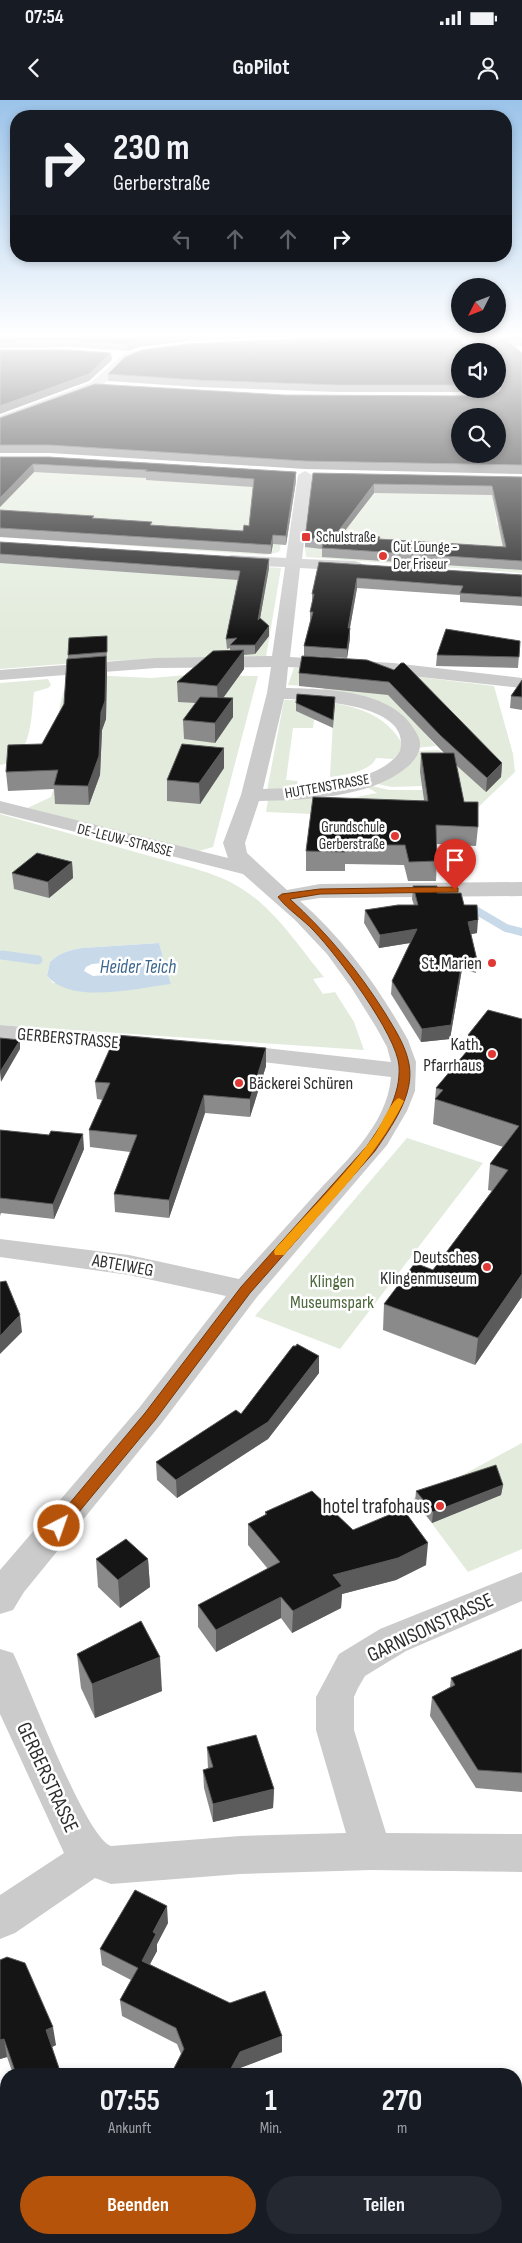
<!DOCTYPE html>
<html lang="de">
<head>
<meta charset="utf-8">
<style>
  body { margin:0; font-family:"Sofia Sans Condensed",sans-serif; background:#242831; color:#f1f3f6; height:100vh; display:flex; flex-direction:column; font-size:19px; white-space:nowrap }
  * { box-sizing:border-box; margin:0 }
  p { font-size:16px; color:#9ea1a6 }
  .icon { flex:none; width:28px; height:28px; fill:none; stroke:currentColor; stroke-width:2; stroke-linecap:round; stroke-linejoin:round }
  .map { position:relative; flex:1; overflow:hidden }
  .panel { position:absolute; left:0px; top:1968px; width:522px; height:176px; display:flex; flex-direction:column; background:#171b24; border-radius:20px 20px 0 0; box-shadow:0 2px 8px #0003 }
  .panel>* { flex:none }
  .hud { position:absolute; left:10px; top:10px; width:502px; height:152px; border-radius:20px; box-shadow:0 2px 8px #0003; background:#171b24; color:#f1f3f6; overflow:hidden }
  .needle { width:32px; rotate:228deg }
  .tools { position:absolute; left:451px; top:178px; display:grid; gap:10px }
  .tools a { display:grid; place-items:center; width:55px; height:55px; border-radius:50%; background:#171b24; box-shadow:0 2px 8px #0003; font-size:25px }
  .pin { position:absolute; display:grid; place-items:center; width:42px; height:42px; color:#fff; margin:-51px -21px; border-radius:50% 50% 50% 0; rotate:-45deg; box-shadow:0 0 5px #0007 }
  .pin .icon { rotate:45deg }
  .me { position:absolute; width:55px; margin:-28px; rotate:41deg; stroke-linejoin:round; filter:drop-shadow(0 0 4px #0008) }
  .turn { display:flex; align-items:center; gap:18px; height:105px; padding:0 20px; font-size:22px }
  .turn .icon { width:65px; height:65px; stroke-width:2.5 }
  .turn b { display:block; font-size:35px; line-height:42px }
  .lanes { display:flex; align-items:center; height:48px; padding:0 20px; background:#0003; justify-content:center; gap:25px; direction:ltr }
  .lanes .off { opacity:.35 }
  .eta { display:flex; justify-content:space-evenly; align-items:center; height:85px; text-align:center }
  .eta b { font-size:30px; font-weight:700; line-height:35px }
  .action { display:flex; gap:10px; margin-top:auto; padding:10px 20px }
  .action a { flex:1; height:58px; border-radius:30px; background:#b45309; color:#fff; font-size:20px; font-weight:700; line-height:58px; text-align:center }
  .action a+a { background:#242831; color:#f1f3f6 }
  .status { display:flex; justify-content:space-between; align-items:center; height:35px; padding:0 25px; background:#171b24; direction:ltr }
  .status svg { height:14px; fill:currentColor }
  header { display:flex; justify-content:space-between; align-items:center; height:65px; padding:0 20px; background:#171b24; font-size:22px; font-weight:700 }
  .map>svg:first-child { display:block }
</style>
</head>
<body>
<div class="status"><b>07:54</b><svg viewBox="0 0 49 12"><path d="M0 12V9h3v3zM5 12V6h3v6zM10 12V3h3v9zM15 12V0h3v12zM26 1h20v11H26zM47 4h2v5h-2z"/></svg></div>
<header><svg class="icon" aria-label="back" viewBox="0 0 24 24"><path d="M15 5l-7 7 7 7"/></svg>GoPilot<svg class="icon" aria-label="person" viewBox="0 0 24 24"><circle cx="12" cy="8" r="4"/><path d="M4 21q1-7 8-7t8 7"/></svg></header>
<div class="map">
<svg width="522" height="2143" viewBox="0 0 522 2143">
  <rect width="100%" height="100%" fill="#fff"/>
  <g fill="#e2ebdc" fill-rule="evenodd">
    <path d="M0 363 292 386 280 449 279 452 265 455 0 437Z"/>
    <path d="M325 380 491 385 497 425 504 426 522 454V473L306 457 305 448 310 382Z"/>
    <path d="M0 449 281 468 266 557 100 561 0 569Z"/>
    <path d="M294 568 411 576 494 586 513 654 515 672 469 716 431 719 266 712 268 700 306 695 325 703 377 693 365 686 368 685 389 690H423L420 672 422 686 392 687 373 683 416 651 439 650 452 663 482 658 425 633 436 646 415 648 408 623 321 592 325 587 288 585Z"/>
    <path d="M89 575 151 578 187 575 258 576 213 747 199 751 21 711 51 697C64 659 49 613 70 578Z"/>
    <path d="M48 579 51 585 48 588 34 592C31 618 32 660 0 665V583Z"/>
    <path d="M284 600C327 601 380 602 403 645L402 650 393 659 376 658C370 672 344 675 330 677L333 621 314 620 313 628H293L286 680 298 681 294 691H267Z"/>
    <path d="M0 714 196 769C212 774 227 779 242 789 275 809 299 847 324 877L313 879 323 894 335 892 354 922 364 950 0 925ZM159 843 171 884 53 883 47 876 50 862C59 853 69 850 82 848Z"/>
    <path d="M407 1038 483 1063 340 1249 255 1216Z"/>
    <path d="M522 1343V1449L468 1472 413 1398 444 1385Z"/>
  </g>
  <path fill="#c8daea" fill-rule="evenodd" d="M159 843 171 884C136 888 72 905 47 876L50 862C59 853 69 850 82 848ZM104 863 111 869 105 875 93 876 84 871 86 867 92 864Z"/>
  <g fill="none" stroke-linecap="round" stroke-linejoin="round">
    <g stroke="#c8daea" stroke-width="8">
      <path d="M477 811 506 828 522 832"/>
      <path d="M0 855 11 856"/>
    </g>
    <path stroke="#c8daea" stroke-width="9" d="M2 855 38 860"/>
    <g fill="#cbcbcb" fill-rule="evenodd">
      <path d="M459 236H469L476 251H464Z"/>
      <path d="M167 245 171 246 173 248 171 250 132 259 98 289 0 325V316L90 283 124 254Z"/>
      <path d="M485 289H497L499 295C492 302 458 306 451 299L457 295 486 293Z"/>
      <path d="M305 371 312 375 302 459 355 461 361 463 363 466 361 469 355 471 300 468 290 557 393 563 522 578V588L393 574 288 567 286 588C330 589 397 590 418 636 424 648 416 660 406 668 370 698 304 700 259 701L245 743 247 753 287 790 320 784 522 782V796L320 798 300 801C344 839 380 889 408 940L416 962 415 991 407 1011 387 1045 257 1197 161 1324 24 1492 13 1510 0 1514V1470L139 1308 226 1196 129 1175 0 1157V1139L129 1155 239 1179C263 1152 287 1126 311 1099 342 1064 387 1027 391 977L220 957 216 952 220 947 229 944 391 962 387 947 376 927 351 887 327 854 295 820 243 774 0 713V701L228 758 223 743 241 695 267 593 271 567 156 568 0 580V570L156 558 272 556 285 467 231 465 225 463 223 460 225 457 231 455 286 458 298 375ZM284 599C312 600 413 603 400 651 380 685 298 688 263 689Z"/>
      <path d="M0 925 149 937 158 940 162 945 158 950 149 953 0 939Z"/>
      <path d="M522 1472V1501L406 1551 365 1576 358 1588 354 1597V1630L386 1733 522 1734V1772L371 1770 240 1774 111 1784 95 1778 15 1833 0 1839V1795L64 1753 0 1614V1549L13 1553C29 1585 85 1737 111 1746L240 1736 346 1733 316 1630V1597L339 1554 380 1529Z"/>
    </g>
  </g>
  <g fill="#8a8a8a" fill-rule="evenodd">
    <path d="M0 236 40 237H80L85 236H298L187 241 138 247 128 251 71 247 0 248Z"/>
    <path d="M471 236H522V246H514L522 253V374L305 369 50 353H0V318L285 295 477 296 498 292 499 291 498 288V251H460V289H484V291L476 292H337L197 287 108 281V274L475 245Z"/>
    <path d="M0 357 296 372V381L286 445 273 444 271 454 0 437V410L94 419 152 425 243 431 249 426 253 387 146 380V378L34 372 0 407Z"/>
    <path d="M313 373 522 377V470L322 457V449L305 447V438ZM374 393 492 395 503 447 380 439V437L343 433Z"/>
    <path d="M0 442 269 459V468L260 518 269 526V536L255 554 244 555V569L223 598 233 617 215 643 184 639 183 620 196 603 178 602 177 582 230 551V548L227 549 226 539 238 480 0 463Z"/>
    <path d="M319 462 522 475V506L460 502V495L357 488 350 528V538L347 558 304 556V546L310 521V512L312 503V494Z"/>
    <path d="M107 536 106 619 102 630 100 675 89 705 55 704 54 689 8 691 6 672 42 644 64 604 68 555Z"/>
    <path d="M520 541 518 568 436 566 437 555Z"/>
    <path d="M367 560 502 663 501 677 486 692 456 665 464 702 478 727 476 746 437 744V761L436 781H408L404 765 345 764V771H306V751L424 700 420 672 421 653H444L388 595 299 586V573Z"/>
    <path d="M522 580V610L510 608 511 596Z"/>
    <path d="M296 603 335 605 333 628 296 611Z"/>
    <path d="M224 668 200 704 167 701V680Z"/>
    <path d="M72 762 73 778 49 798 14 789 12 773Z"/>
    <path d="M413 786 437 793 464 805 477 833 471 834 477 860 476 873 462 869 450 939 421 942 391 894 392 881 410 843 379 848 364 823 365 810 414 805 412 799Z"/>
    <path d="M522 919V1198H521L475 1265 383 1230 384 1204 433 1170 492 1091 488 1090 490 1064 503 1047 433 1024 436 988 467 951 468 935Z"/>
    <path d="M266 948V966L250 1017 205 1013 169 1118 115 1112 114 1094 130 1052 90 1047 89 1030 103 1000 97 999 95 982Z"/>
    <path d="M0 1030 84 1049 54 1119 1 1113 0 1116Z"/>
    <path d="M319 1256V1273L268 1339 177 1398 157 1380 156 1362 241 1314Z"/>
    <path d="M503 1385 501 1395 432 1423 415 1402 416 1391Z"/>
    <path d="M265 1412 353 1430 426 1465 396 1480 342 1494 341 1508 292 1533 281 1518 216 1552 198 1527V1505L268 1469 248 1445V1424L265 1415Z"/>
    <path d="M96 1459H148L150 1487 120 1508 98 1487Z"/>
    <path d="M522 1549V1692L476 1688 430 1616 432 1597 450 1587 451 1578Z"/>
    <path d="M77 1554 162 1591 95 1618 81 1588Z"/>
    <path d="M207 1647 274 1689 273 1708 213 1722 204 1688 203 1670 208 1669Z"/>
    <path d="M168 1823 157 1844V1851L150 1864 282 1936V1952L240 1968 237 1974H171L181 1954 177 1944 122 1916 120 1900 131 1880 102 1865 100 1849Z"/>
    <path d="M0 1860 56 1945 52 1947 61 1974H13L7 1957 0 1959Z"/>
  </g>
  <g fill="#5b5b5b">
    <path d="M174 236H187V241L138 247 128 251 127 244 138 240Z"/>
    <path d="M111 253 112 260 89 281 0 314V306Z"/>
    <path d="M476 289H484V291L476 292Z"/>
    <path d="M33 364 34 372 0 407V398Z"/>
    <path d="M296 372V381L286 445V436Z"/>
    <path d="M374 384V393L337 441V433Z"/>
    <path d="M273 435V444L271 454V445Z"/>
    <path d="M269 459V468L258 530V520Z"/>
    <path d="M357 478V488L348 538V528Z"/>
    <path d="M269 526V536L255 554V545Z"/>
    <path d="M350 528V538L347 558V549Z"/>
    <path d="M244 550V569L218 605 217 586Z"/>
    <path d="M106 556 107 574 106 619 102 630 100 675 89 705 88 686 101 612Z"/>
    <path d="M233 598V617L215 643V623Z"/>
    <path d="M224 648V668L200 704 199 683Z"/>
    <path d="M502 663 501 677 486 692 487 678Z"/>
    <path d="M72 762 73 778 49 798 48 782Z"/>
    <path d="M478 820 477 833 467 835 468 822Z"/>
    <path d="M417 829 416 842 379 848 380 835Z"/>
    <path d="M463 856 462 869 450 939 421 942 422 929Z"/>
    <path d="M20 940V949L1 982 0 972Z"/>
    <path d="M266 948V966L250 1017V999Z"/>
    <path d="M204 995 205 1013 169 1118V1100Z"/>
    <path d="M83 1034 84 1049 54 1119 53 1104Z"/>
    <path d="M522 1174V1187L521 1198 475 1265 478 1238Z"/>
    <path d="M20 1215 22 1232 0 1254V1236Z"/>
    <path d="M319 1256V1273L268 1339 177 1398 176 1380Z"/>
    <path d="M503 1385 501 1395 432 1423 433 1412Z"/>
    <path d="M428 1443 426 1465 396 1480 342 1494 341 1508 292 1533 293 1511 333 1475Z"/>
    <path d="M148 1459 150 1487 120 1508 118 1480Z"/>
    <path d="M281 1497V1518L216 1552V1530Z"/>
    <path d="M160 1557 162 1591 95 1618 92 1584Z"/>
    <path d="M274 1689 273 1708 213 1722V1704Z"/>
    <path d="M167 1806 168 1823 157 1844V1851L143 1877 142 1861 153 1832Z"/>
    <path d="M53 1927 56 1945 48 1949 46 1930Z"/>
    <path d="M282 1936V1952L240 1968 237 1974H228L240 1952Z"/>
    <path d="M4 1939 7 1957 0 1959V1940Z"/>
  </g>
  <g fill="#151515" stroke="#5b5b5b" fill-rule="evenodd">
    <path d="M0 236 40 237 47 236 80 237 85 236H174L138 240 127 244 71 240 0 241Z"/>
    <path d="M357 236H460L463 245 478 244 474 236H522V239H506L522 253V365L305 361 50 345H0V318L95 284 285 295 477 296 498 292 501 289 498 280V251H460V285H337L197 280 108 274 125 257 142 250 187 244ZM460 316H498V354H460Z"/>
    <path d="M0 250H70L111 253 89 274 0 306Z"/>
    <path d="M0 357H49L296 372 286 436 273 435 271 445 0 428V410L94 416 92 418 152 422 150 425 243 431 244 425 249 426 254 379 145 371 147 370 33 364 0 398Z"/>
    <path d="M313 373 522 377V461L322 448 324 440 305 438ZM374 384 492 386 506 447 379 439 380 437 337 433Z"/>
    <path d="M0 442 269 459 258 520 260 518 269 526 255 545H230L237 538 226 539 240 471 0 454Z"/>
    <path d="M319 462 522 475V497L460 493 463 486 357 478 348 528H350L347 549 304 546 313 512H310L314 494H312Z"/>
    <path d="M446 529 520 541 519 557 437 555Z"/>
    <path d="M107 536V552L68 555 69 538Z"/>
    <path d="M244 550 217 586 177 582 213 551Z"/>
    <path d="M106 556 105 601 101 612 99 656 88 686 54 685 58 670 6 672 8 645 42 644 64 604 67 559Z"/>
    <path d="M302 556 367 560 394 570 401 563H404L502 663 487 678 440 635 389 582 299 573Z"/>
    <path d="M522 580V597L511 596Z"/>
    <path d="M297 594 335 597 333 620 296 603Z"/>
    <path d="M200 597 233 598 215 623 183 620Z"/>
    <path d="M182 644 224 648 199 683 167 680Z"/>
    <path d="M421 653H454L464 702H478V727L436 725 437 761 409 762 405 745H345V752L306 751 313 697 428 701Z"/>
    <path d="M37 753 72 762 48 782 12 773Z"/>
    <path d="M413 786H437V793H461L464 805H477L478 820 468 822 477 860 463 856 451 925 422 929 392 881 417 829 380 835 365 810 398 805H418Z"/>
    <path d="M488 910 522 919V1174L478 1238 384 1204 415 1163 433 1170 508 1070 490 1064 519 1026 435 999 443 990 436 988 478 938 468 935Z"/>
    <path d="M116 935 266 948 250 999 204 995 169 1100 114 1094 137 1035 89 1030 110 983 95 982Z"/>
    <path d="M0 938 20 940 0 972Z"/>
    <path d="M0 1030 49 1035 51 1031 83 1034 53 1104 0 1098Z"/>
    <path d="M6 1181 20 1215 0 1236V1182Z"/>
    <path d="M297 1244 319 1256 268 1322 176 1380 156 1362 236 1310 241 1314 293 1246H296Z"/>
    <path d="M496 1365 503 1385 433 1412 416 1391Z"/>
    <path d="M312 1391 353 1430 403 1409 428 1443 398 1458 333 1475 342 1486 293 1511 281 1497 216 1530 198 1505 280 1462 248 1424 267 1414 265 1412Z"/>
    <path d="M126 1439 148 1459 118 1480 96 1459Z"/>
    <path d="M141 1521 160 1557 92 1584 77 1554Z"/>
    <path d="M522 1549V1673L478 1670 432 1597 455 1585 451 1578Z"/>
    <path d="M256 1635 274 1689 213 1704 203 1670 213 1667 207 1647Z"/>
    <path d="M135 1790 167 1806 153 1832 156 1834 142 1861 230 1903 265 1891 282 1936 240 1952 228 1974H171L184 1949 176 1928 120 1900 138 1868 100 1849Z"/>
    <path d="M7 1857 25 1863 53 1927 46 1930 61 1974H16L4 1939 0 1940V1860Z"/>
  </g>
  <linearGradient id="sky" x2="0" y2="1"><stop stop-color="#9bc3e9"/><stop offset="0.44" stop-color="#fff"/><stop offset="1" stop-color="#fff" stop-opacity="0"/></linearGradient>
  <rect width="522" height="536" fill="url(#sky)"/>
  <path fill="#b45309" stroke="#753606" d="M455 787 458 788V792L320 794 290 799C327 833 358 870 385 913 394 928 406 946 409 964 415 995 391 1027 375 1051L250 1193 155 1320 64 1430 59 1432 54 1430 52 1426 54 1422 145 1313 241 1187 367 1046C383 1023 401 996 399 966 397 935 337 855 314 831 303 819 288 810 278 797L282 794 320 789Z"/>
  <path fill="#f59e0b" d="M399 998 404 1001C375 1060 326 1106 284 1155H275L274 1152 275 1149C308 1112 345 1076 374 1036 380 1028 391 1000 399 998Z"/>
  <g fill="#e03834" stroke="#fff" stroke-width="2">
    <rect x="301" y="432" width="10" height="10" rx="2.5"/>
    <circle cx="383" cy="456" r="5"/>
    <circle cx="395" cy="736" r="5"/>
    <circle cx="492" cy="863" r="5"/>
    <circle cx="492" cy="954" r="5"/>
    <circle cx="239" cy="983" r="5"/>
    <circle cx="487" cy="1167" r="5"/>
    <circle cx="440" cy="1406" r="5"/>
  </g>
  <g text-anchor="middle" stroke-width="5" stroke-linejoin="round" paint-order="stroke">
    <g font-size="15" fill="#2e2e2e" stroke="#fff" text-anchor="start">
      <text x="316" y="442">Schulstraße</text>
      <text x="393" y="452">Cut Lounge -<tspan x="393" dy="17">Der Friseur</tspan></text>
      <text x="385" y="732" text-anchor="end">Grundschule<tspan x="385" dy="17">Gerberstraße</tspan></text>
    </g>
    <g font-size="15" fill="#2e2e2e" stroke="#fff">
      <text transform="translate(327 686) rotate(-10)" y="5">HUTTENSTRASSE</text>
      <text transform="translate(125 740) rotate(14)" y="5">DE-LEUW-STRASSE</text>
    </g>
    <g font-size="18" fill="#2e2e2e" stroke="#fff" text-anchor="end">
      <text x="482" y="869">St. Marien</text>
      <text x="482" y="950">Kath.<tspan x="482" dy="21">Pfarrhaus</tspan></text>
      <text x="249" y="989" text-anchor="start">Bäckerei Schüren</text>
      <text x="477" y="1163">Deutsches<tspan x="477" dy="21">Klingenmuseum</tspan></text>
    </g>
    <g font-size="18" fill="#2e2e2e" stroke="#fff">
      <text transform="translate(68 938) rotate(5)" y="6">GERBERSTRASSE</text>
      <text transform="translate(123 1165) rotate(10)" y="6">ABTEIWEG</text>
    </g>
    <g font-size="18" fill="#4d683c" stroke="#fff">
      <text x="332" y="1187">Klingen<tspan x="332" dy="21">Museumspark</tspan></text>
    </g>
    <g font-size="19" font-style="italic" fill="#3e678e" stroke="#fff">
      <text x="138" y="873">Heider Teich</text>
    </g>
    <g font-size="21" fill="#2e2e2e" stroke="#fff" text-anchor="end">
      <text x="430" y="1413">hotel trafohaus</text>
    </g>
    <g font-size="21" fill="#2e2e2e" stroke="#fff">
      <text transform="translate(430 1527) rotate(-25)" y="7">GARNISONSTRASSE</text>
      <text transform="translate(48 1677) rotate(65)" y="7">GERBERSTRASSE</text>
    </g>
  </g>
</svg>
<div class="tools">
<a><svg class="needle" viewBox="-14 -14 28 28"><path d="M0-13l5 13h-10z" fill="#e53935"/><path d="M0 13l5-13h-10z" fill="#9ea1a6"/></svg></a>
<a><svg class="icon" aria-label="sound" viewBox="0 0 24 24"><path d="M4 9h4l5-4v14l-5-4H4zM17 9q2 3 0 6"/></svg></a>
<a><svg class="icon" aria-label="search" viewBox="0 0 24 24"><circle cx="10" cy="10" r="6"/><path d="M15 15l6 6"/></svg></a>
</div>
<div class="pin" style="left:455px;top:790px;background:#d93025"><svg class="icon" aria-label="arrive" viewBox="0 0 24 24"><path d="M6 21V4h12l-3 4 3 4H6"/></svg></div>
<svg class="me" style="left:59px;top:1426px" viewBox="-20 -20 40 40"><circle r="17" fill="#b45309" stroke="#fff" stroke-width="3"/><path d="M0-11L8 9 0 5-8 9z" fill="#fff"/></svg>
<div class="hud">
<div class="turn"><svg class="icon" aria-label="right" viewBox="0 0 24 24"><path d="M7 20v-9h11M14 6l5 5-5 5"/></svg><div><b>230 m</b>Gerberstraße</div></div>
<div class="lanes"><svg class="icon off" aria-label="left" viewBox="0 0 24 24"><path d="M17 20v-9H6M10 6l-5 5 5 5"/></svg><svg class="icon off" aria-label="ahead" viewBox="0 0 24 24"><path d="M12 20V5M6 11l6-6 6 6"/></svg><svg class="icon off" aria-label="ahead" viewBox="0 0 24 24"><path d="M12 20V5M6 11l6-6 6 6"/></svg><svg class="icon" aria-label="right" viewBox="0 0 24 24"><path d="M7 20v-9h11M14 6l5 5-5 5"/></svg></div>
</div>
<section class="panel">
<div class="eta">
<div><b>07:55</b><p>Ankunft</p></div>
<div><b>1</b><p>Min.</p></div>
<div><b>270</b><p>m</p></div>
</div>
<div class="action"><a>Beenden</a><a>Teilen</a></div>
</section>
</div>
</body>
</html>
